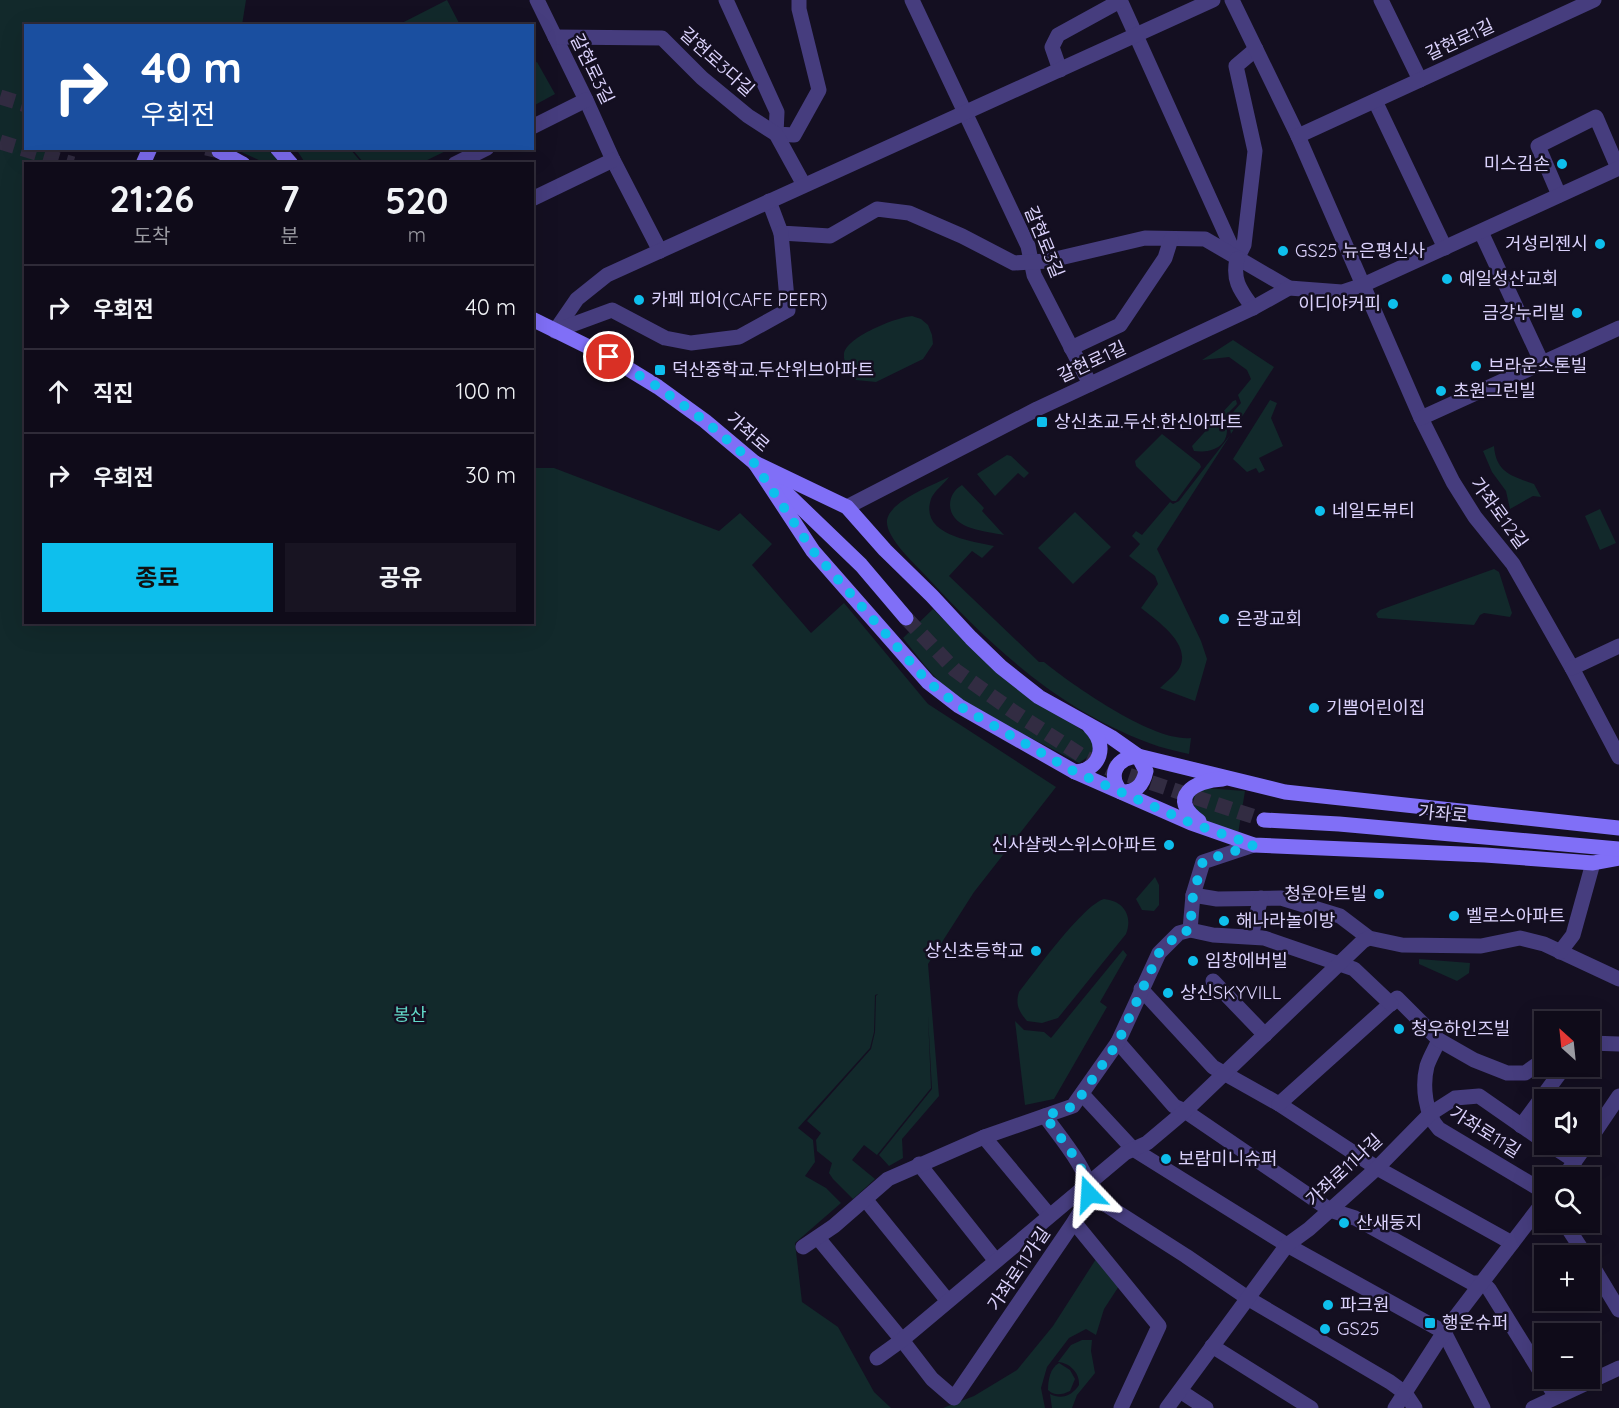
<!DOCTYPE html>
<html lang="ko">
<head>
<meta charset="utf-8">
<style>
  body { margin:0; font-family:Quicksand,"Noto Sans KR",sans-serif; background:#181422; color:#f1f3f6; height:100vh; display:flex; flex-direction:column; font-size:22px; white-space:nowrap }
  * { box-sizing:border-box; margin:0 }
  p { font-size:20px; color:#9b9ba2 }
  .icon { flex:none; width:33px; height:33px; fill:none; stroke:currentColor; stroke-width:2; stroke-linecap:round; stroke-linejoin:round }
  .map { position:relative; flex:1; overflow:hidden }
  .details { position:absolute; left:24px; top:162px; width:510px; height:462px; display:flex; flex-direction:column; background:#0f0b19; border-radius:0px; box-shadow:0 6px 24px #0002,0 0 0 2px #2f2b38 }
  .details>* { flex:none }
  .hud { position:absolute; left:24px; top:24px; width:510px; height:126px; border-radius:0px; box-shadow:0 6px 24px #0002,0 0 0 2px #2f2b38; background:#1a4fa0; color:#fff; overflow:hidden }
  .needle { width:39px; rotate:333deg }
  .fabs { position:absolute; left:1534px; top:1011px; display:grid; gap:12px }
  .fabs a { display:grid; place-items:center; width:66px; height:66px; border-radius:0px; background:#0f0b19; box-shadow:0 6px 24px #0002,0 0 0 2px #2f2b38; font-size:30px }
  .pin { position:absolute; display:grid; place-items:center; width:51px; height:51px; color:#fff; margin:-26px; border:3px solid #fff; border-radius:50%; box-shadow:0 2px 6px #0007 }
  .me { position:absolute; width:66px; margin:-33px; rotate:340deg; stroke-linejoin:round; filter:drop-shadow(0 0 4px #0008) }
  .turn { display:flex; align-items:center; gap:21px; height:126px; padding:0 18px; font-size:27px }
  .turn .icon { width:78px; height:78px; stroke-width:2.5 }
  .turn b { display:block; font-size:42px; line-height:51px }
  .eta { display:flex; justify-content:space-evenly; align-items:center; height:102px; text-align:center }
  .eta b { font-size:36px; font-weight:700; line-height:42px }
  .action { display:flex; gap:12px; margin-top:auto; padding:12px 18px }
  .action a { flex:1; height:69px; border-radius:0px; background:#0ebfed; color:#111; font-size:24px; font-weight:700; line-height:69px; text-align:center }
  .action a+a { background:#181422; color:#f1f3f6 }
  ul { padding:0; list-style:none }
  li { display:flex; align-items:center; gap:18px; height:84px; padding:0 18px; border-top:2px solid #2f2b38 }
  li div { flex:1 }
  li b { display:block; font-size:22px }
  li em { font-style:normal }
  .map>svg:first-child { display:block }
</style>
</head>
<body>
<div class="map">
<svg width="1619" height="1408" viewBox="0 0 1619 1408">
  <rect width="100%" height="100%" fill="#140f21"/>
  <g fill="#12292b">
    <path d="M0 0H246L242 25 26 26V148L55 149 45 163 26 164V622H532L533 468H554L719 531 740 513 772 544 752 565 811 633 844 603 928 704 1056 787 974 892 928 964 939 1096 902 1139 903 1158 889 1166 879 1155 932 1089 928 1016 931 1088 877 1155 864 1145 852 1160 875 1179 853 1199 833 1179 829 1173 832 1163 817 1151 816 1140 821 1133 807 1121 871 1049 875 1032 876 996 878 994 875 995 874 1032 870 1048 798 1128 813 1140 815 1162 805 1176 826 1188 841 1203 795 1243 802 1302 838 1327 874 1392 891 1408H0Z"/>
    <path d="M447 0 460 25H398Z"/>
    <path d="M537 62 555 94 533 106V64Z"/>
    <path d="M235 149H267L282 163H265Z"/>
    <path d="M296 149H350L362 163 313 164 304 161Z"/>
    <path d="M352 149H450L421 163H364Z"/>
    <path d="M912 316 921 319 928 325 932 335 933 344 923 359 876 382 856 380C851 373 843 364 844 354 846 337 897 317 912 316Z"/>
    <path d="M1233 340 1274 367 1157 549 1201 641 1207 659 1195 701 1160 688C1166 682 1176 675 1180 667 1191 643 1156 620 1141 608L1158 584 1155 576 1129 556 1140 544 1132 536 1136 531 1142 535 1170 502 1173 504 1179 501 1231 434 1228 418 1241 403 1238 395 1251 379 1247 370 1229 357 1202 360Z"/>
    <path d="M1236 400 1237 404 1225 416C1226 421 1227 426 1227 431 1226 449 1208 453 1194 451L1192 446 1233 401Z"/>
    <path d="M1270 400 1277 403 1271 418 1283 446 1259 458 1265 470 1259 473 1256 468 1247 472 1233 459Z"/>
    <path d="M1162 434 1200 464 1201 467 1176 501H1172L1136 466 1135 461Z"/>
    <path d="M1494 446C1496 473 1512 476 1534 484L1541 497 1533 496 1510 509 1506 491 1492 472 1483 451Z"/>
    <path d="M1007 455 1011 456 1029 473 1024 478 1018 473 995 496 977 474Z"/>
    <path d="M949 477C944 484 934 491 931 499 919 535 972 541 994 546L982 558 972 551 949 576 1039 662H1044C1074 686 1153 742 1191 738L1189 754C1176 751 1162 748 1149 743 1056 708 992 647 925 575 914 563 885 537 887 520 890 501 933 485 949 477Z"/>
    <path d="M962 485 984 508 982 511 1004 535C986 531 951 530 950 505 950 496 955 489 962 485Z"/>
    <path d="M1600 509 1616 543 1600 550 1585 516Z"/>
    <path d="M1075 512 1111 547 1073 584 1038 548Z"/>
    <path d="M1494 569 1499 572 1512 613 1510 617 1484 613 1480 615 1474 625 1378 618 1376 614 1380 610Z"/>
    <path d="M933 609 1002 677 1094 738 1092 754 1079 763 964 703C940 686 922 662 903 638Z"/>
    <path d="M1204 788 1245 791 1238 834C1216 827 1189 822 1194 794Z"/>
    <path d="M1155 877 1159 885V905L1154 911 1142 910 1136 899Z"/>
    <path d="M1104 899C1124 901 1133 916 1126 934L1058 1018 1042 1023 1027 1021C1019 1011 1015 1005 1019 992 1035 972 1083 905 1104 899Z"/>
    <path d="M1123 950 1127 955 1100 1002 1107 1007 1054 1099 1025 1105 1015 1021 1024 1030 1044 1032 1051 1038Z"/>
    <path d="M1419 959 1470 963 1469 973 1457 981 1419 964Z"/>
    <path d="M1096 1259 1119 1286 1104 1309 1096 1335 1086 1329 1069 1338 1047 1367 1041 1388 1045 1408H943L974 1396 1017 1370 1053 1326Z"/>
    <path d="M1082 1340H1092L1091 1351 1095 1373 1077 1395 1072 1408H1052L1050 1394C1061 1400 1072 1396 1079 1385 1080 1373 1070 1363 1058 1362L1071 1345Z"/>
    <path d="M1059 1363 1070 1370 1075 1379 1070 1391C1062 1395 1054 1396 1048 1390 1048 1380 1050 1368 1059 1363Z"/>
  </g>
  <g fill="none" stroke-linecap="round" stroke-linejoin="round">
    <g stroke="#322c42" stroke-width="15" stroke-dasharray="15 8" stroke-linecap="butt">
      <path d="M0 97 26 105"/>
      <path d="M0 142 73 164"/>
      <path d="M206 148 219 151"/>
      <path d="M906 618 955 670 1014 712 1084 757 1110 769 1264 820"/>
    </g>
    <g stroke="#463d7e" stroke-width="15">
      <path d="M537 0 586 100 613 160 660 251"/>
      <path d="M726 0 777 112 776 134 794 135 819 90 799 9V0"/>
      <path d="M912 0 1028 246 1034 275 1090 384"/>
      <path d="M1120 0 1237 259 1244 245 1255 151 1236 66 1256 49"/>
      <path d="M1232 0 1298 136 1421 418 1453 482 1475 517 1513 564 1572 668 1619 757"/>
      <path d="M1381 0 1420 80"/>
      <path d="M555 37 662 38 702 78 748 116 776 134 804 185"/>
      <path d="M1060 70 1052 47 1058 35 1120 1"/>
      <path d="M1375 101 1445 248"/>
      <path d="M532 127 586 100"/>
      <path d="M1298 136 1594 0"/>
      <path d="M455 164 487 148"/>
      <path d="M1559 195 1538 146 1596 117 1618 168"/>
      <path d="M532 199 613 160"/>
      <path d="M769 201 781 233 830 236 877 209 909 213 962 236 1014 263 1047 261 1145 238 1205 239 1289 288"/>
      <path d="M1481 232 1542 363"/>
      <path d="M1237 259C1232 281 1241 291 1253 308"/>
      <path d="M555 331 577 299 607 275 1213 0"/>
      <path d="M555 331 612 310 665 338 691 343 739 337 788 310 781 233"/>
      <path d="M1071 348 1120 325 1165 258 1171 239"/>
      <path d="M1421 418 1619 328"/>
      <path d="M847 507 1037 409 1253 308 1289 288 1342 292 1363 285 1619 168"/>
      <path d="M1572 668 1619 646"/>
      <path d="M1193 895 1217 899 1281 898 1340 916 1369 938 1402 945 1481 946 1520 938 1544 944 1619 979"/>
      <path d="M1190 930 1193 895 1203 862 1254 845"/>
      <path d="M1251 936 1261 898"/>
      <path d="M1560 952 1573 935 1593 863"/>
      <path d="M1213 981 1265 1035"/>
      <path d="M1141 989 1213 1067 1279 1104 1377 1168 1512 1243"/>
      <path d="M1439 1040C1435 1049 1430 1057 1427 1066 1422 1086 1425 1114 1439 1129L1536 1187 1545 1194"/>
      <path d="M1118 1042 1174 1106 1185 1111 1330 1210 1355 1218 1472 1283H1483L1489 1289 1556 1397"/>
      <path d="M1590 1043 1619 1044"/>
      <path d="M1082 1094 1133 1149 1287 1245 1444 1332"/>
      <path d="M1279 1104 1397 998 1439 1040 1474 1060 1507 1073H1525L1545 1059"/>
      <path d="M1521 1126 1565 1066"/>
      <path d="M984 1137 1049 1215"/>
      <path d="M1590 1139 1619 1096"/>
      <path d="M1549 1144 1575 1161"/>
      <path d="M919 1164 996 1261"/>
      <path d="M1563 1178 1587 1144"/>
      <path d="M1089 1194 1186 1256 1249 1299 1390 1382 1405 1393 1415 1408"/>
      <path d="M865 1199 947 1300"/>
      <path d="M1074 1222 1159 1326 1121 1408"/>
      <path d="M1564 1222 1586 1256"/>
      <path d="M818 1238 902 1340 932 1379 954 1398 1074 1222C1079 1213 1088 1202 1089 1193 1092 1174 1056 1132 1045 1116"/>
      <path d="M803 1247 834 1226 888 1179 984 1137 1073 1106 1118 1042 1159 953 1179 933 1190 930 1213 935 1264 938 1354 969 1391 1004"/>
      <path d="M1590 1262 1619 1310"/>
      <path d="M1444 1332 1483 1408"/>
      <path d="M1212 1346 1311 1408"/>
      <path d="M877 1358 902 1340 1125 1153 1147 1143 1185 1111 1363 941 1369 938"/>
      <path d="M1180 1391 1206 1408"/>
      <path d="M1167 1408 1287 1245 1309 1229 1377 1168 1430 1114 1455 1098 1479 1096 1545 1142"/>
      <path d="M1395 1408 1444 1332 1545 1200"/>
      <path d="M1533 1408 1619 1368"/>
    </g>
    <g stroke="#806ff7" stroke-width="15">
      <path d="M277 148 291 164"/>
      <path d="M219 151 243 164"/>
      <path d="M143 164 150 148"/>
      <path d="M532 319 609 357 658 387 705 421 755 463 861 565 906 618"/>
      <path d="M755 463 813 551 928 682 959 706 1075 772 1191 823 1254 845 1485 855 1593 863 1619 858"/>
      <path d="M755 463 847 507 885 550 932 596 971 638 1001 667 1039 697 1111 737 1138 756 1285 792 1619 828"/>
      <path d="M1138 756 1146 771C1143 785 1136 793 1121 792 1107 775 1116 758 1138 756Z"/>
      <path d="M1075 772C1101 770 1108 745 1090 727"/>
      <path d="M1264 820 1339 824 1619 849"/>
      <path d="M1199 821C1167 798 1194 780 1223 779"/>
    </g>
  </g>
  <g fill="none" stroke-linecap="round" stroke-linejoin="round">
    <path stroke="#0ebfed" stroke-width="10" stroke-dasharray="0 18" d="M609 357 658 387 705 421 754 463 813 551 928 682 959 706 1075 772 1191 823 1254 845 1203 861 1193 895 1190 930 1179 933 1159 953 1118 1042 1074 1106 1045 1116C1059 1137 1088 1168 1089 1194"/>
  </g>
  <g fill="#0ebfed" stroke="#140f21" stroke-width="2">
    <circle cx="1562" cy="164" r="6"/>
    <circle cx="1600" cy="244" r="6"/>
    <circle cx="1283" cy="251" r="6"/>
    <circle cx="1447" cy="279" r="6"/>
    <circle cx="639" cy="300" r="6"/>
    <circle cx="1393" cy="304" r="6"/>
    <circle cx="1577" cy="313" r="6"/>
    <circle cx="1476" cy="366" r="6"/>
    <rect x="654" y="364" width="12" height="12" rx="3"/>
    <circle cx="1441" cy="391" r="6"/>
    <rect x="1036" y="416" width="12" height="12" rx="3"/>
    <circle cx="1320" cy="511" r="6"/>
    <circle cx="1224" cy="619" r="6"/>
    <circle cx="1314" cy="708" r="6"/>
    <circle cx="1169" cy="845" r="6"/>
    <circle cx="1379" cy="894" r="6"/>
    <circle cx="1454" cy="916" r="6"/>
    <circle cx="1224" cy="921" r="6"/>
    <circle cx="1036" cy="951" r="6"/>
    <circle cx="1193" cy="961" r="6"/>
    <circle cx="1168" cy="993" r="6"/>
    <circle cx="1399" cy="1029" r="6"/>
    <circle cx="1166" cy="1159" r="6"/>
    <circle cx="1344" cy="1223" r="6"/>
    <circle cx="1328" cy="1305" r="6"/>
    <rect x="1424" y="1317" width="12" height="12" rx="3"/>
    <circle cx="1325" cy="1329" r="6"/>
  </g>
  <g text-anchor="middle" stroke-width="5" stroke-linejoin="round" paint-order="stroke">
    <g font-size="18" fill="#dbd2fc" stroke="#140f21">
      <text transform="translate(1460 40) rotate(-25)" y="6">갈현로1길</text>
      <text transform="translate(717 62) rotate(42)" y="6">갈현로3다길</text>
      <text transform="translate(592 69) rotate(64)" y="6">갈현로3길</text>
      <text transform="translate(1044 242) rotate(68)" y="6">갈현로3길</text>
      <text transform="translate(1092 362) rotate(-25)" y="6">갈현로1길</text>
      <text transform="translate(748 432) rotate(41)" y="6">가좌로</text>
      <text transform="translate(1499 513) rotate(54)" y="6">가좌로12길</text>
      <text transform="translate(1443 814) rotate(5)" y="6">가좌로</text>
      <text transform="translate(1485 1132) rotate(32)" y="6">가좌로11길</text>
      <text transform="translate(1344 1170) rotate(-43)" y="6">가좌로11나길</text>
      <text transform="translate(1019 1269) rotate(-56)" y="6">가좌로11가길</text>
    </g>
    <g font-size="18" fill="#dbd2fc" stroke="#140f21" text-anchor="start">
      <text x="1550" y="170" text-anchor="end">미스김손</text>
      <text x="1588" y="250" text-anchor="end">거성리젠시</text>
      <text x="1295" y="257">GS25 뉴은평신사</text>
      <text x="1459" y="285">예일성산교회</text>
      <text x="651" y="306">카페 피어(CAFE PEER)</text>
      <text x="1381" y="310" text-anchor="end">이디야커피</text>
      <text x="1565" y="319" text-anchor="end">금강누리빌</text>
      <text x="1488" y="372">브라운스톤빌</text>
      <text x="672" y="376">덕산중학교.두산위브아파트</text>
      <text x="1453" y="397">초원그린빌</text>
      <text x="1054" y="428">상신초교.두산.한신아파트</text>
      <text x="1332" y="517">네일도뷰티</text>
      <text x="1236" y="625">은광교회</text>
      <text x="1326" y="714">기쁨어린이집</text>
      <text x="1157" y="851" text-anchor="end">신사샬렛스위스아파트</text>
      <text x="1367" y="900" text-anchor="end">청운아트빌</text>
      <text x="1466" y="922">벨로스아파트</text>
      <text x="1236" y="927">해나라놀이방</text>
      <text x="1024" y="957" text-anchor="end">상신초등학교</text>
      <text x="1205" y="967">임창에버빌</text>
      <text x="1180" y="999">상신SKYVILL</text>
      <text x="1411" y="1035">청우하인즈빌</text>
      <text x="1178" y="1165">보람미니슈퍼</text>
      <text x="1356" y="1229">산새둥지</text>
      <text x="1340" y="1311">파크원</text>
      <text x="1442" y="1329">행운슈퍼</text>
      <text x="1337" y="1335">GS25</text>
    </g>
    <g font-size="18" fill="#62d8c7" stroke="#140f21">
      <text x="410" y="1021">봉산</text>
    </g>
  </g>
</svg>
<div class="fabs">
<a><svg class="needle" viewBox="-14 -14 28 28"><path d="M0-13l5 13h-10z" fill="#e53935"/><path d="M0 13l5-13h-10z" fill="#9b9ba2"/></svg></a>
<a><svg class="icon" aria-label="sound" viewBox="0 0 24 24"><path d="M4 9h4l5-4v14l-5-4H4zM17 9q2 3 0 6"/></svg></a>
<a><svg class="icon" aria-label="search" viewBox="0 0 24 24"><circle cx="10" cy="10" r="6"/><path d="M15 15l6 6"/></svg></a>
<a>+</a>
<a>−</a>
</div>
<div class="pin" style="left:609px;top:357px;background:#d93025"><svg class="icon" aria-label="arrive" viewBox="0 0 24 24"><path d="M6 21V4h12l-3 4 3 4H6"/></svg></div>
<svg class="me" style="left:1089px;top:1194px" viewBox="-20 -20 40 40"><path d="M0-17L14 15 0 8-14 15z" fill="#0ebfed" stroke="#fff" stroke-width="4"/></svg>
<div class="hud">
<div class="turn"><svg class="icon" aria-label="right" viewBox="0 0 24 24"><path d="M7 20v-9h11M14 6l5 5-5 5"/></svg><div><b>40 m</b>우회전</div></div>
</div>
<section class="details">
<div class="eta">
<div><b>21:26</b><p>도착</p></div>
<div><b>7</b><p>분</p></div>
<div><b>520</b><p>m</p></div>
</div>
<ul>
<li><svg class="icon" aria-label="right" viewBox="0 0 24 24"><path d="M7 20v-9h11M14 6l5 5-5 5"/></svg><div><b>우회전</b></div><em>40 m</em></li>
<li><svg class="icon" aria-label="ahead" viewBox="0 0 24 24"><path d="M12 20V5M6 11l6-6 6 6"/></svg><div><b>직진</b></div><em>100 m</em></li>
<li><svg class="icon" aria-label="right" viewBox="0 0 24 24"><path d="M7 20v-9h11M14 6l5 5-5 5"/></svg><div><b>우회전</b></div><em>30 m</em></li>
</ul>
<div class="action"><a>종료</a><a>공유</a></div>
</section>
</div>
</body>
</html>
